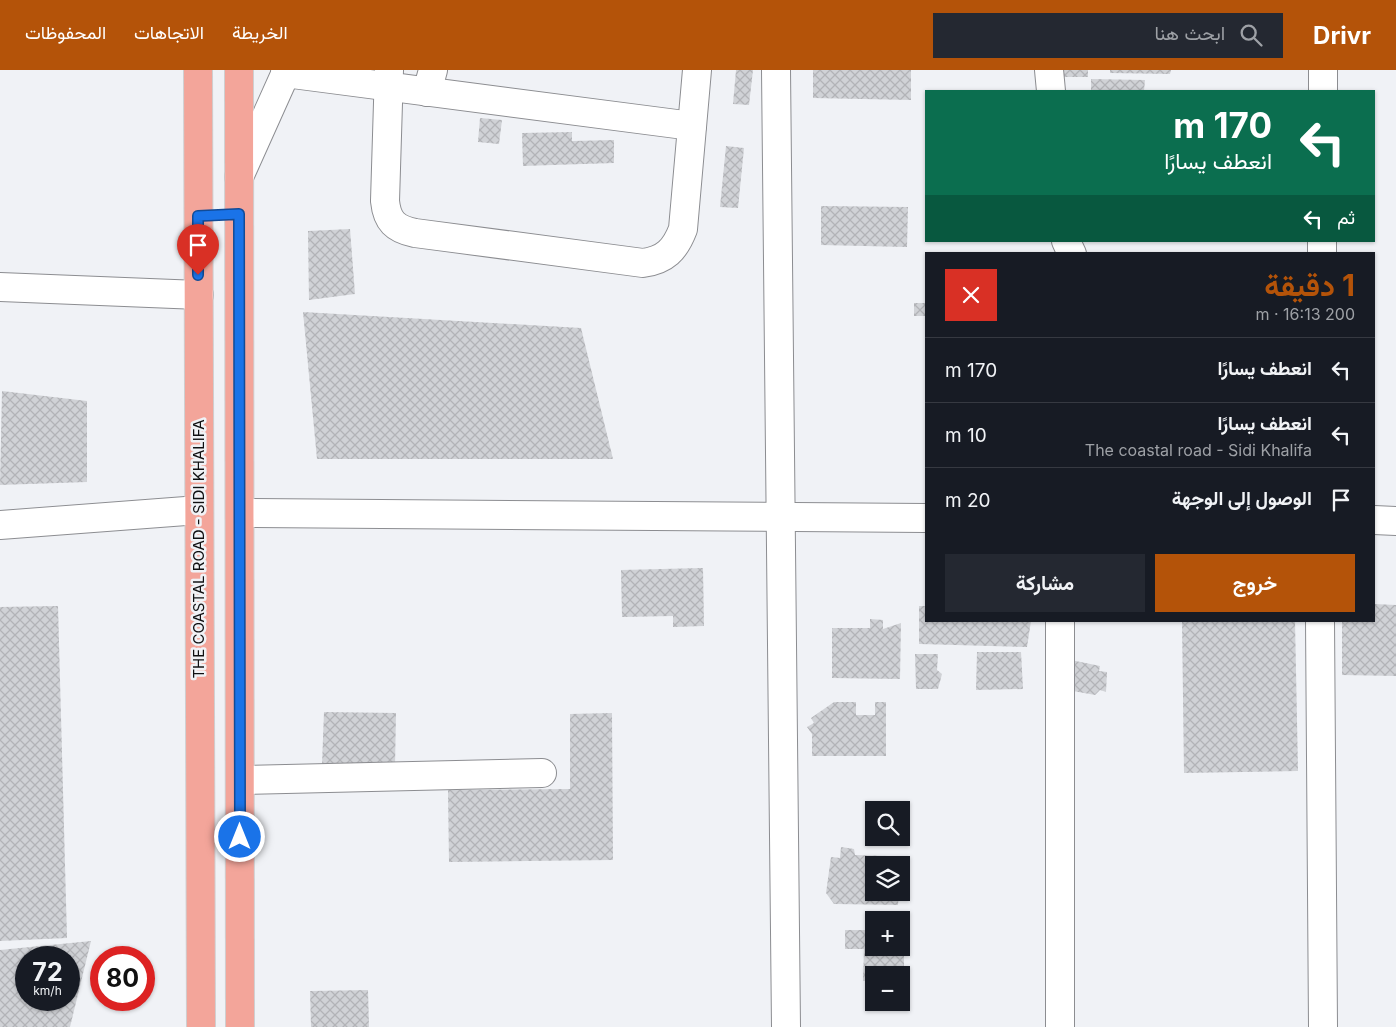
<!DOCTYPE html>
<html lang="ar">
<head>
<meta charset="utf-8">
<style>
  body { margin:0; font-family:Inter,Vazirmatn,sans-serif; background:#242831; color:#f1f3f6; direction:rtl; height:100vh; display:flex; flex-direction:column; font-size:19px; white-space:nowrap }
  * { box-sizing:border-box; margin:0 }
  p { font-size:16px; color:#9ea1a6 }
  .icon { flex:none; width:28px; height:28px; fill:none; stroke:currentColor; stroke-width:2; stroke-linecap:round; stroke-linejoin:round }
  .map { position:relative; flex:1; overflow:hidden; direction:ltr }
  .details { position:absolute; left:925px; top:182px; width:450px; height:370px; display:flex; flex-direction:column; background:#171b24; border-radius:0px; box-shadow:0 1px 4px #0004; direction:rtl }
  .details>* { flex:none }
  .top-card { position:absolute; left:925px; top:20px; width:450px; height:152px; border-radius:0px; box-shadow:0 1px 4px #0004; direction:rtl; background:#0b6e4f; color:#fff; overflow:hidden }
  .controls { position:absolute; left:865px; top:731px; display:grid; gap:10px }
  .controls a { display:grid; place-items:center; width:45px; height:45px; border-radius:0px; background:#171b24; box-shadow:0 1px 4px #0004; font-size:25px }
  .speed { position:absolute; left:15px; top:876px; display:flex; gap:10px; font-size:25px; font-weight:700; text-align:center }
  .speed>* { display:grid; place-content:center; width:65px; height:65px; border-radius:50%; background:#171b24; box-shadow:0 1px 4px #0004; line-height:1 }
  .speed small { font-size:12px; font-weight:400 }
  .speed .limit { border:8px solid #d22; background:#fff; color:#111 }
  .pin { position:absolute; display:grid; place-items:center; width:42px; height:42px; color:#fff; margin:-51px -21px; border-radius:50% 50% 50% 0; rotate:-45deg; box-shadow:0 0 5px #0007 }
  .pin .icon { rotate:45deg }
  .me { position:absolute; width:55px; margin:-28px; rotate:0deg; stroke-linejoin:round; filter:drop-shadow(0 0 4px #0008) }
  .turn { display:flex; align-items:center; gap:18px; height:105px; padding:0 20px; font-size:22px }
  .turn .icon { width:65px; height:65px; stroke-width:2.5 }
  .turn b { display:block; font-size:35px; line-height:42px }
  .then { display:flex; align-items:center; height:48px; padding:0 20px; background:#0003; gap:10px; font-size:19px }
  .round { display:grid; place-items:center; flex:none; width:52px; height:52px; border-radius:0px; background:#242831 }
  .overview { display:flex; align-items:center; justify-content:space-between; height:85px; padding:0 20px }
  h1 { font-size:30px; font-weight:700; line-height:38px; color:#b45309 }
  .primary-button { display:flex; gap:10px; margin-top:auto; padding:10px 20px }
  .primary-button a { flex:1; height:58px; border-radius:0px; background:#b45309; color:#fff; font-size:20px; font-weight:700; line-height:58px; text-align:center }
  .primary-button a+a { background:#242831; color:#f1f3f6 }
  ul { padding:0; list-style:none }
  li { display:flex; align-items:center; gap:15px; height:65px; padding:0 20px; border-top:1px solid #363941 }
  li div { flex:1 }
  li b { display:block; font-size:19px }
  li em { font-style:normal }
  header { display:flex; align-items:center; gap:30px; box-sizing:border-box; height:70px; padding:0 25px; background:#b45309; color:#fff }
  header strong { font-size:24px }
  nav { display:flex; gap:28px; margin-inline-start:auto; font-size:18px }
  .search { width:350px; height:45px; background:#242831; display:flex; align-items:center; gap:12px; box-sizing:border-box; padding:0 18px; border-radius:0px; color:#9ea1a6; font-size:19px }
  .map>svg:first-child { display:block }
</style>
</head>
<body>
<header>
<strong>Drivr</strong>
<div class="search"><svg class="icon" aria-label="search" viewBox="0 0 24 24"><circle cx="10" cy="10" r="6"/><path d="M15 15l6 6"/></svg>ابحث هنا</div>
<nav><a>الخريطة</a><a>الاتجاهات</a><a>المحفوظات</a></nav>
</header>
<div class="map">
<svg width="1396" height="957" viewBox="0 0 1396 957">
  <defs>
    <pattern id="building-cross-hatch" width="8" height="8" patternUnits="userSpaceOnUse" patternTransform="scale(1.25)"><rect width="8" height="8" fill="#d0d2d6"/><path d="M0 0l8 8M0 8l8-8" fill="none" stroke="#b2b3b7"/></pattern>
  </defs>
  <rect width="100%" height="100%" fill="#f0f2f6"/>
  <g fill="url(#building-cross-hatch)" fill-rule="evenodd">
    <path d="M736 0H753L749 35 733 34Z"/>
    <path d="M813 0H911V30L813 28Z"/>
    <rect x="1060" y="0" width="28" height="7"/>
    <path d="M1110 0H1171L1170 4 1110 3Z"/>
    <path d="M1091 9 1145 10 1144 21H1091Z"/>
    <path d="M480 48 502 50 499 74 478 72Z"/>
    <path d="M572 62V71L614 70V93L523 96 522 63Z"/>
    <path d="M726 76 744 78 738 138 720 137Z"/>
    <path d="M821 136 908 137 907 177 821 175Z"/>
    <path d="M350 159 355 224 309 230 308 161Z"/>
    <rect x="914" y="233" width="12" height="13"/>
    <path d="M303 242 581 258 613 389H317Z"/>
    <path d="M2 321 87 331V412L0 415Z"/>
    <path d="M703 498 704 556 673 557V546L622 547 621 500Z"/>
    <path d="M1374 534 1396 535V606L1342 605V551H1374Z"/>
    <path d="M58 536 67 868 0 871V537Z"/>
    <path d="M919 536H926V551H1031L1027 577 919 574Z"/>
    <path d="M870 549 883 550V559L901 553 900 609 832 608V558H870Z"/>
    <path d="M1182 551H1295L1298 701 1184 703Z"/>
    <path d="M977 582H1021L1023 619 976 620Z"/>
    <path d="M915 584H938L937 600 942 604 938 619H916Z"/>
    <path d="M1071 590 1100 596 1099 601 1107 602 1106 622 1100 620 1095 625 1073 621Z"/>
    <path d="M834 632H856V645H875V632H886V686H812V664L807 657 814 653 811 648Z"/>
    <path d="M324 642 396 643 395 697 322 695Z"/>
    <path d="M612 643 613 790 449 792 448 720 570 719V644Z"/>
    <path d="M841 777 854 779 855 785 889 786V795H874V822H899L898 835 834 834 826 823 831 787 840 788Z"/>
    <path d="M845 860H874V878H901V860H904V911H901V905H874V911H863L864 879H845Z"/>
    <path d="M91 871 70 957H0V880ZM26 888H69V930H26Z"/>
    <path d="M368 920 369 957H311L310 921Z"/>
  </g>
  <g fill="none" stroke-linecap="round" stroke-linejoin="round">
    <g stroke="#8c8d91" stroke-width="30">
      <g id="minor">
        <path d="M389 0 385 131C387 151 395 159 415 163L643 193C665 190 675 180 683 159L697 0"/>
        <path d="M776 0 786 957"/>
        <path d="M1049 0 1051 21"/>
        <path d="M285 3 692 56"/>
        <path d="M1323 21V0"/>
        <path d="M427 22 433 0"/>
        <path d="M239 107 287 0"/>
        <path d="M1066 171 1072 184"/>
        <path d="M1322 184V171"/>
        <path d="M0 217 199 225"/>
        <path d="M240 443 926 448"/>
        <path d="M1374 450 1396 451"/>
        <path d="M0 455 199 440"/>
        <path d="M1320 551 1323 957"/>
        <path d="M240 710 542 703"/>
        <path d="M1060 957V551"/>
      </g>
    </g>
    <g stroke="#cfcfd0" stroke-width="30">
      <g id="highway">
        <path d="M198 0 201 957"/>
        <path d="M239 0 240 957"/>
      </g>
    </g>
    <use href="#minor" stroke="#fff" stroke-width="28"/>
    <use href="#highway" stroke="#f3a59a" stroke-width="28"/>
  </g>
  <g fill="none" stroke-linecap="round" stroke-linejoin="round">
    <g stroke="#114b97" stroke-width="12">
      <path id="route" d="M198 205V146L239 144 240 767"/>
    </g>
    <use href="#route" stroke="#1a73e8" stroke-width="9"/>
  </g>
  <g text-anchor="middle" stroke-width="5" stroke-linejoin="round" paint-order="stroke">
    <g font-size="15" fill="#101012" stroke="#f0f2f6">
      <text transform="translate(199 479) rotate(-90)" y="5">THE COASTAL ROAD - SIDI KHALIFA</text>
    </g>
  </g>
</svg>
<div class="controls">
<a><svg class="icon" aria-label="search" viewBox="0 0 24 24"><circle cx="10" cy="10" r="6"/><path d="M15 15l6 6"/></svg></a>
<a><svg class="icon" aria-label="layers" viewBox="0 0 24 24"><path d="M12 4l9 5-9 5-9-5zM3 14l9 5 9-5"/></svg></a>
<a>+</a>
<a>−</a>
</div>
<div class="speed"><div>72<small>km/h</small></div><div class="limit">80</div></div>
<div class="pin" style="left:198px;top:205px;background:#d93025"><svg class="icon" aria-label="arrive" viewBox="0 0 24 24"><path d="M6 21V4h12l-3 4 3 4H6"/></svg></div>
<svg class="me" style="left:240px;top:767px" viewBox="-20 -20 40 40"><circle r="17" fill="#1a73e8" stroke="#fff" stroke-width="3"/><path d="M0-11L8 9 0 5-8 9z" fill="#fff"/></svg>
<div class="top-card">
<div class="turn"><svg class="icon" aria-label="left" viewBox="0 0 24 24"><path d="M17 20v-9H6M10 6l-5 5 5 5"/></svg><div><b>170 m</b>انعطف يسارًا</div></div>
<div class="then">ثم<svg class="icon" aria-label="left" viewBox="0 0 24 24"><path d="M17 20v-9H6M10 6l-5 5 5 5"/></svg></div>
</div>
<section class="details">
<div class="overview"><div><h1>1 دقيقة</h1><p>200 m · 16:13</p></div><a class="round" style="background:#d93025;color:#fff"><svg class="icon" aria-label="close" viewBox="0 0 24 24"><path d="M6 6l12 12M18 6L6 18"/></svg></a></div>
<ul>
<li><svg class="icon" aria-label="left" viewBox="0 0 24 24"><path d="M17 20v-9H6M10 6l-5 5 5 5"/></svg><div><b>انعطف يسارًا</b></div><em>170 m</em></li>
<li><svg class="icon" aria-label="left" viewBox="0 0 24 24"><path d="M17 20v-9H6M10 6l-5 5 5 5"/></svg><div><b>انعطف يسارًا</b><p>The coastal road - Sidi Khalifa</p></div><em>10 m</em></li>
<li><svg class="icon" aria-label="arrive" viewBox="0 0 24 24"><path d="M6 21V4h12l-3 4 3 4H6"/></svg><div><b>الوصول إلى الوجهة</b></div><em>20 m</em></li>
</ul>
<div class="primary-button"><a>خروج</a><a>مشاركة</a></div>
</section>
</div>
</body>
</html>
